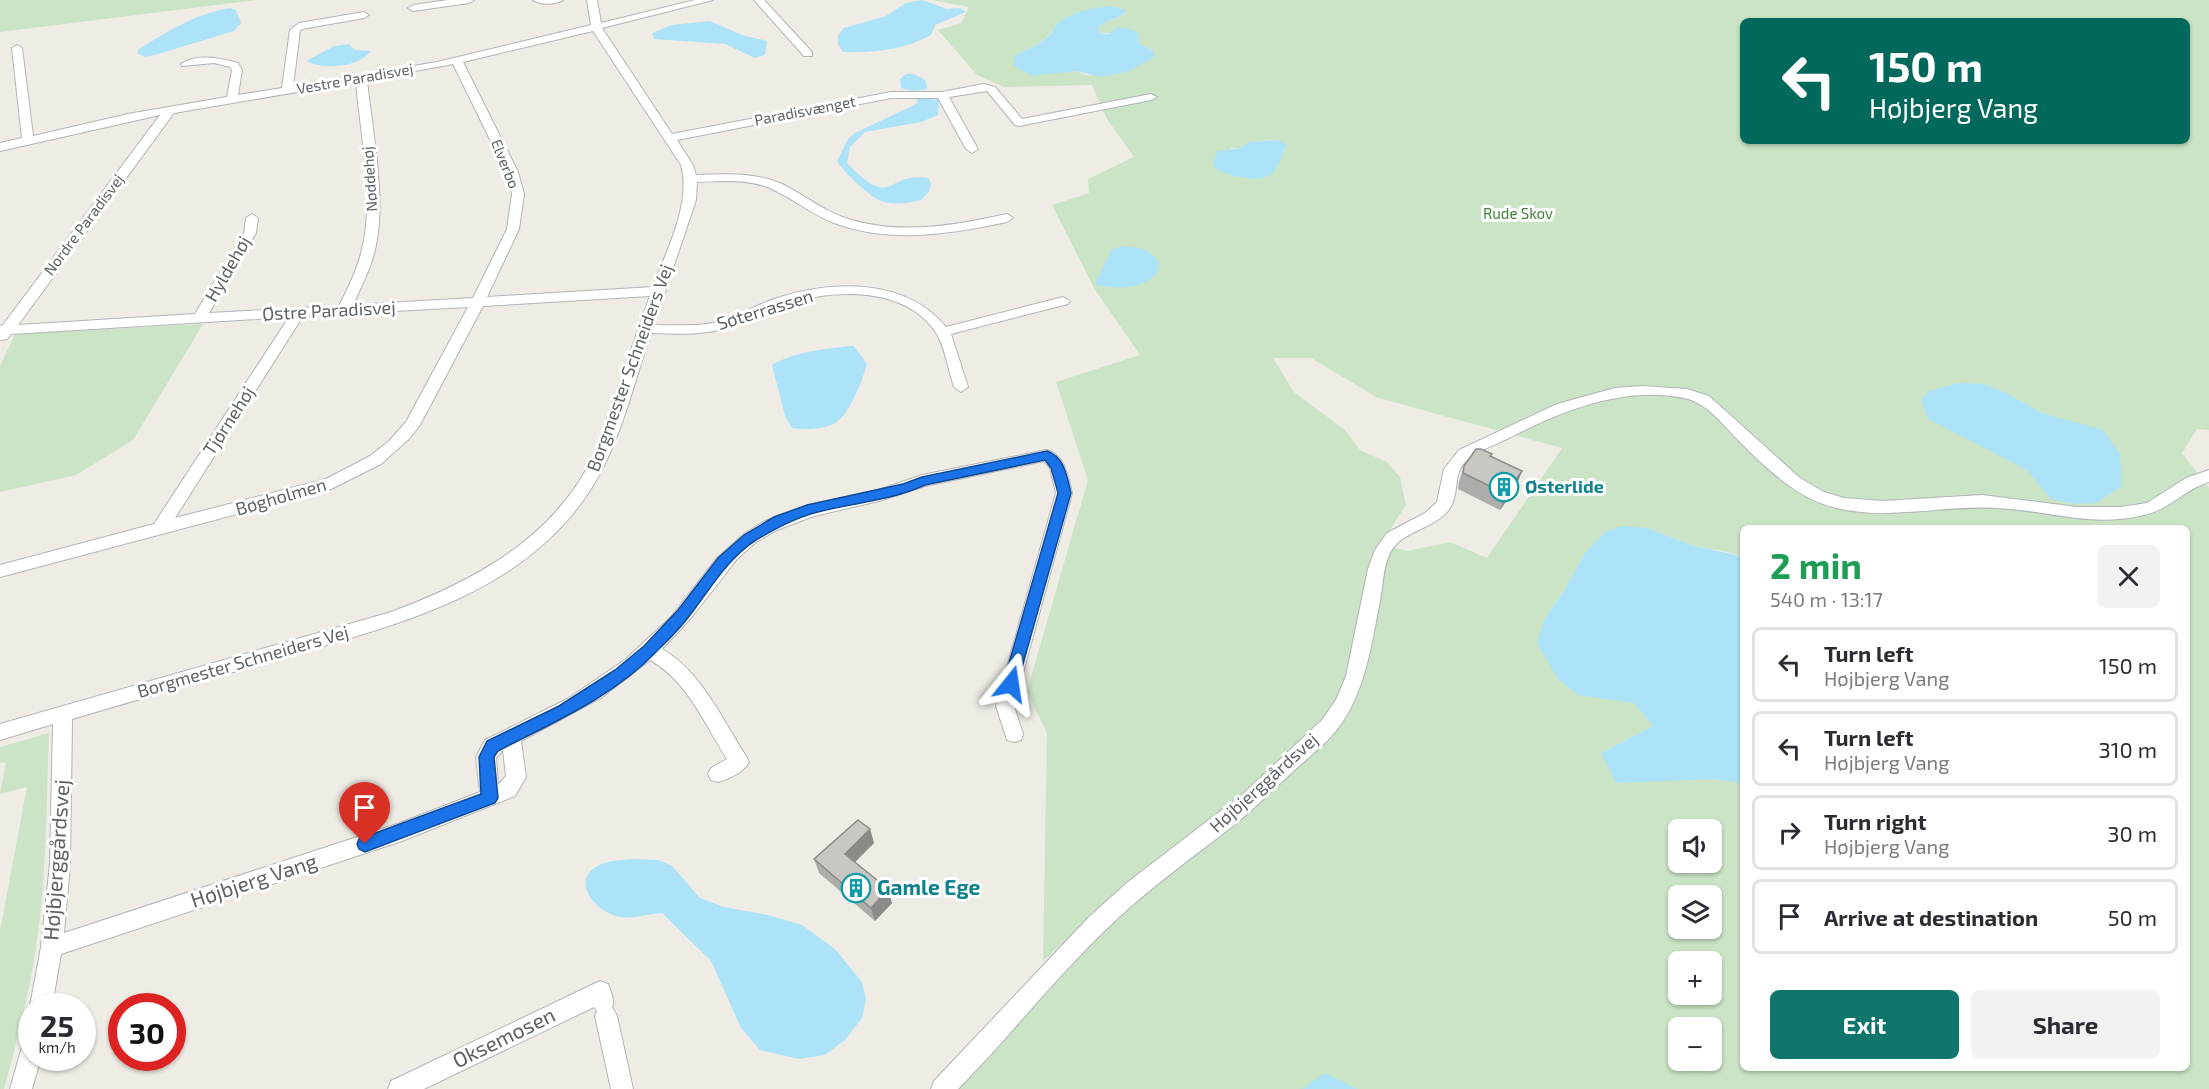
<!DOCTYPE html>
<html lang="en">
<head>
<meta charset="utf-8">
<style>
  body { margin:0; font-family:"Exo 2",sans-serif; background:#f2f2f3; color:#2b2b33; height:100vh; display:flex; flex-direction:column; font-size:22px; white-space:nowrap }
  * { box-sizing:border-box; margin:0 }
  p { font-size:20px; color:#7c7c81 }
  .icon { flex:none; width:33px; height:33px; fill:none; stroke:currentColor; stroke-width:2; stroke-linecap:round; stroke-linejoin:round }
  .map { position:relative; flex:1; overflow:hidden }
  .side { position:absolute; left:1740px; top:525px; width:450px; height:546px; display:flex; flex-direction:column; background:#fff; border-radius:9px; box-shadow:0 2px 4px #0004 }
  .side>* { flex:none }
  .guide { position:absolute; left:1740px; top:18px; width:450px; height:126px; border-radius:9px; box-shadow:0 2px 4px #0004; background:#00695c; color:#fff; overflow:hidden }
  .controls { position:absolute; left:1668px; top:819px; display:grid; gap:12px }
  .controls a { display:grid; place-items:center; width:54px; height:54px; border-radius:9px; background:#fff; box-shadow:0 2px 4px #0004; font-size:30px }
  .speed { position:absolute; left:18px; top:993px; display:flex; gap:12px; font-size:30px; font-weight:700; text-align:center }
  .speed>* { display:grid; place-content:center; width:78px; height:78px; border-radius:50%; background:#fff; box-shadow:0 2px 4px #0004; line-height:1 }
  .speed small { font-size:15px; font-weight:400 }
  .speed .limit { border:9px solid #d22; background:#fff; color:#111 }
  .pin { position:absolute; display:grid; place-items:center; width:51px; height:51px; color:#fff; margin:-62px -26px; border-radius:50% 50% 50% 0; rotate:-45deg; box-shadow:0 0 6px #0007 }
  .pin .icon { rotate:45deg }
  .me { position:absolute; width:66px; margin:-33px; rotate:15deg; stroke-linejoin:round; filter:drop-shadow(0 0 4px #0008) }
  .turn { display:flex; align-items:center; gap:21px; height:126px; padding:0 30px; font-size:27px }
  .turn .icon { width:78px; height:78px; stroke-width:2.5 }
  .turn b { display:block; font-size:42px; line-height:51px }
  .round { display:grid; place-items:center; flex:none; width:63px; height:63px; border-radius:9px; background:#f2f2f3 }
  .headline { display:flex; align-items:center; justify-content:space-between; height:102px; padding:0 30px }
  h1 { font-size:36px; font-weight:700; line-height:45px; color:#1e9e55 }
  .cta { display:flex; gap:12px; margin-top:auto; padding:12px 30px }
  .cta a { flex:1; height:69px; border-radius:9px; background:#0f766e; color:#fff; font-size:24px; font-weight:700; line-height:69px; text-align:center }
  .cta a+a { background:#f2f2f3; color:#2b2b33 }
  ul { padding:0; list-style:none }
  li { display:flex; align-items:center; gap:18px; height:75px; margin:0 12px 9px; padding:0 18px; border:3px solid #e1e1e2; border-radius:9px }
  li div { flex:1 }
  li b { display:block; font-size:22px }
  li em { font-style:normal }
  .map>svg:first-child { display:block }
</style>
</head>
<body>
<div class="map">
<svg width="2209" height="1089" viewBox="0 0 2209 1089">
  <rect width="100%" height="100%" fill="#efece6"/>
  <g fill="#cae4c5" fill-rule="evenodd">
    <path d="M0 0H257L0 32Z"/>
    <path d="M932 0H2209V430L2197 429 2182 453 2209 488V1089H952L1042 990 1121 914 1253 809 1338 722 1355 700 1365 674 1385 570 1392 547 1407 551 1450 542 1487 558 1562 448 1378 398 1311 358H1273L1294 392 1345 430 1360 450 1387 462 1400 477 1406 505 1388 533 1342 694 1326 719 1247 793 1111 899 1043 961 1047 733 1027 691 1088 480 1056 382 1140 355 1094 288 1052 205 1089 193 1088 179 1134 157 1107 119 1092 85 1004 87 977 75 938 30 961 23 969 7ZM1113 6 1127 12C1119 20 1106 19 1098 28L1100 33H1138L1139 43 1153 51 1088 76 1076 71 1058 72 1014 56C1030 49 1047 42 1055 26ZM1743 21H2187V141H1743ZM1279 140 1287 145 1274 171 1229 148H1241L1249 142ZM1647 528 1694 546 1732 553 1743 558V528H2187V1068H1743V782L1714 779 1601 753 1653 726 1634 703 1578 694 1558 679 1545 618 1564 591 1585 553ZM1678 830H1712V862H1678ZM1678 896H1712V928H1678ZM1678 962H1712V994H1678ZM1678 1028H1712V1060H1678Z"/>
    <path d="M203 324 133 440 76 475 0 492V366L15 334Z"/>
    <path d="M49 733C46 807 47 882 35 954 28 1000 16 1044 4 1089H0V931L27 787 0 794 6 762 0 763V747Z"/>
  </g>
  <g fill="#ade3f8">
    <path d="M922 0 947 9 960 8 966 12 935 25 931 35C905 50 873 53 843 52L838 45V35L844 28 886 16 906 3Z"/>
    <path d="M1113 6 1127 11C1119 20 1106 19 1098 28L1100 33 1109 34 1117 27 1131 29 1138 33 1139 43 1153 51 1155 57 1127 72 1102 77 1076 71 1032 76 1014 66V56C1026 50 1041 45 1050 34 1053 32 1053 29 1055 26 1066 13 1096 7 1113 6Z"/>
    <path d="M230 8 236 10 241 23 234 31 158 54 146 57 138 54V50C166 32 197 13 230 8Z"/>
    <path d="M710 21 742 35 767 41 765 55 755 58 725 44 653 39 654 37 652 33 672 25Z"/>
    <path d="M349 44 355 50 371 51C358 68 324 70 306 61L334 46Z"/>
    <path d="M906 74C914 73 919 76 926 81L927 89 913 91 901 88 900 79Z"/>
    <path d="M915 97 939 100 938 115 921 122 865 132 850 147 847 163C894 212 885 171 928 178L931 183 929 192 921 200C909 203 891 206 879 200 868 195 843 171 837 161L848 139 855 133 916 104 918 102Z"/>
    <path d="M1280 140 1287 145C1282 153 1280 164 1274 171 1263 186 1227 176 1215 168L1213 162 1218 151 1241 148 1249 142Z"/>
    <path d="M1122 246C1139 248 1149 248 1159 262 1158 265 1159 269 1157 272 1148 289 1109 291 1095 283L1112 250Z"/>
    <path d="M848 346H854L867 364C863 379 849 416 835 423 822 430 806 430 792 428L785 416 772 365C796 351 822 350 848 346Z"/>
    <path d="M1959 383 1983 384 2004 392 2042 413 2103 430 2120 454 2122 486 2096 503 2075 504 2051 499 2027 470 1928 419 1921 400 1929 391Z"/>
    <path d="M1622 526 1647 528 1694 546 1732 554 1743 558V783L1714 779 1616 783 1601 753 1653 726 1634 703 1578 695 1558 679 1537 643 1545 618 1564 591 1585 553 1605 532Z"/>
    <path d="M634 859 659 860 672 866 700 898 724 907 768 915 802 925 835 949 862 982 866 999 862 1018 845 1040 825 1055 799 1059 760 1050 741 1028 711 961 662 913C649 914 632 919 620 917 600 914 571 886 594 868 606 860 621 860 634 859Z"/>
    <path d="M1325 1073 1357 1089H1302Z"/>
  </g>
  <g fill="none" stroke-linecap="round" stroke-linejoin="round">
    <g stroke="#b1b4b7" stroke-width="2">
      <g id="minor">
        <path d="M448 0H474L469 3 413 11 408 8 413 5Z"/>
        <path d="M533 0H563C556 5 540 5 533 0Z"/>
        <path d="M587 0H597L601 23 695 0H713L602 28 672 134 891 92H942L984 84 995 87 1022 119 1151 94 1157 97 1151 100 1019 126 1015 125 987 91 949 97 978 149 972 153 966 149 938 98H891L677 140 693 165 696 175C725 174 755 172 782 184 806 196 826 213 852 220 903 235 956 225 1007 214L1013 218 1007 222C950 234 891 244 834 223 813 215 795 200 774 190 750 178 723 181 697 182L696 200 654 325C676 325 700 327 722 321 741 315 758 304 777 298 833 280 906 278 946 327L1063 297 1070 301 1068 304 951 334 968 387 961 392 954 387C948 369 945 346 935 331 903 286 834 289 787 304 764 311 743 325 719 330 697 335 673 334 651 333 632 388 619 450 585 498 514 598 394 625 282 658 212 678 142 698 72 719L70 864 64 933 400 823 480 792 476 757 485 740 569 698 626 659 671 617 716 559 744 534 765 521 814 504 879 490 922 475 1047 450C1065 455 1068 477 1072 493L1014 706 1023 734 1021 740 1014 742 1007 740 996 706 1056 493 1050 468 1044 461 925 486 879 501 814 516 777 530 756 542 737 559 691 618 662 649C701 671 722 719 746 756L749 762C744 772 729 779 718 782L711 780 708 774 711 768 727 759C705 725 687 680 650 660L602 697 521 741 526 777 515 796 402 841 61 954 52 1006H32V1010L30 1006 41 947 50 864 53 724 0 740V724L391 612C471 582 548 542 590 463 599 446 604 425 611 407 624 370 637 333 650 296L483 306 420 425 409 439 381 464 331 489 0 577V565L154 524 289 317 11 334 7 339 0 340V326L3 325 160 115 0 151V143L22 138 12 48 17 45 22 48 33 136 128 114 227 97 232 70 230 67 214 63 182 66 181 64C196 53 221 58 238 63L242 70 238 95 282 88 290 30 299 23 364 12 369 15 364 18 302 29 300 31 293 86 437 62 591 25ZM593 31 681 165C692 203 666 251 653 287L487 297 519 229 524 194 518 172 463 62ZM453 64 506 172 512 194 507 229 473 298 353 305C362 285 372 266 376 245 386 199 372 128 367 80ZM356 82C360 131 374 197 363 245 359 266 349 286 339 306L209 313 256 233 258 218 252 214 246 218 244 233 195 314 18 325 174 113ZM468 307 406 422 389 441 370 456 326 479 175 518 303 316ZM503 750 506 776 498 785 496 758Z"/>
        <path d="M754 0H764L812 52V56H804Z"/>
        <path d="M1642 386 1687 389 1709 396 1800 478 1824 492 1844 498 1883 501 1982 495 2077 507H2121L2147 503 2186 478 2209 470V482C2185 489 2169 510 2144 515 2090 528 2048 510 1996 508 1932 504 1860 529 1802 494 1778 480 1758 460 1739 441 1725 427 1709 405 1688 399 1626 384 1561 411 1507 439 1493 446 1474 452 1464 463 1451 479 1462 499 1444 515 1428 530 1401 532 1390 553 1383 567 1383 585 1380 601 1371 646 1365 696 1335 732 1324 745 1311 755 1299 766 1278 785 1259 804 1238 822 1201 851 1163 878 1128 909 1066 964 1016 1030 958 1089H931L934 1081 1089 917 1128 882 1244 793 1322 720 1336 700 1346 676 1368 569 1375 550 1387 533 1425 513 1437 502 1444 469 1459 450 1557 404 1615 388Z"/>
        <path d="M600 981 608 984C611 992 615 1000 612 1007L617 1016 633 1089H611L595 1016 597 1011 594 1007 424 1089H388L391 1081Z"/>
        <path d="M32 1037V1058H41L32 1089H10L24 1040Z"/>
      </g>
    </g>
    <use href="#minor" fill="#fff" fill-rule="evenodd"/>
  </g>
  <g fill="#aeaba8">
    <path d="M1492 454 1491 457 1516 487 1500 510 1458 489 1459 482 1464 466Z"/>
    <path d="M870 829 874 843 855 862 892 903 875 921 819 873 814 859Z"/>
  </g>
  <g fill="#8d8b88">
    <path d="M1522 471 1516 487 1500 510 1506 494Z"/>
    <path d="M870 829 874 843 850 867 845 854Z"/>
    <path d="M888 889 892 903 875 921 871 908Z"/>
  </g>
  <g fill="#cac7c3" stroke="#8d8b88" stroke-width="1.5">
    <path d="M1476 449H1481L1492 454 1490 456 1522 471 1506 494 1463 473 1464 466Z"/>
    <path d="M858 820 870 829 845 854 888 889 871 908 814 859Z"/>
  </g>
  <path fill="#1a73e8" stroke="#114b97" stroke-width="1.5" d="M1047 451C1065 457 1067 478 1071 493L1016 689 1011 691 1006 689 1003 684 1058 493 1051 468 1045 460 925 485C890 501 851 503 814 513 793 519 775 529 756 540 728 558 710 589 690 615 680 629 668 640 656 652 613 697 552 723 498 751L494 757 498 798 495 803 365 852 359 849 357 844 359 839 481 794 479 757 487 741 559 706 615 670 644 646 678 610 718 558 744 535 774 517 807 505 903 484 922 477Z"/>
  <defs>
    <g id="building-ring" transform="scale(1.5)"><circle r="9.5" fill="#fff" stroke="#0f9aa8" stroke-width="1.5"/><path d="M-4-6H4V6H1V3H-1V6H-4ZM-2.5-4.3h1.7v1.8h-1.7ZM.8-4.3h1.7v1.8H.8ZM-2.5-1h1.7V.8h-1.7ZM.8-1h1.7V.8H.8Z" fill="#0f9aa8"/></g>
  </defs>
  <g fill-rule="evenodd">
    <use href="#building-ring" x="1504" y="487"/>
    <use href="#building-ring" x="856" y="888"/>
  </g>
  <g text-anchor="middle" stroke-width="6" stroke-linejoin="round" paint-order="stroke">
    <g font-size="15" fill="#5e6265" stroke="#fff">
      <text transform="translate(355 79) rotate(-10)" y="5">Vestre Paradisvej</text>
      <text transform="translate(805 111) rotate(-11)" y="5">Paradisvænget</text>
      <text transform="translate(505 164) rotate(68)" y="5">Elverbo</text>
      <text transform="translate(370 179) rotate(-94)" y="5">Nøddehøj</text>
      <text transform="translate(84 225) rotate(-53)" y="5">Nordre Paradisvej</text>
    </g>
    <g font-size="15" fill="#427f3b" stroke="#fff">
      <text x="1518" y="219">Rude Skov</text>
    </g>
    <g font-size="18" fill="#5e6265" stroke="#fff">
      <text transform="translate(228 269) rotate(-60)" y="6">Hyldehøj</text>
      <text transform="translate(765 310) rotate(-17)" y="6">Søterrassen</text>
      <text transform="translate(329 311) rotate(-3)" y="6">Østre Paradisvej</text>
      <text transform="translate(630 368) rotate(-70)" y="6">Borgmester Schneiders Vej</text>
      <text transform="translate(229 421) rotate(-57)" y="6">Tjørnehøj</text>
      <text transform="translate(281 497) rotate(-16)" y="6">Bøgholmen</text>
      <text transform="translate(243 662) rotate(-16)" y="6">Borgmester Schneiders Vej</text>
      <text transform="translate(1264 783) rotate(-42)" y="6">Højbjerggårdsvej</text>
    </g>
    <g font-size="18" font-weight="bold" fill="#0d838f" stroke="#fff" text-anchor="start">
      <text x="1525" y="493">Østerlide</text>
    </g>
    <g font-size="21" fill="#5e6265" stroke="#fff">
      <text transform="translate(57 860) rotate(-86)" y="7">Højbjerggårdsvej</text>
      <text transform="translate(254 881) rotate(-18)" y="7">Højbjerg Vang</text>
      <text transform="translate(504 1038) rotate(-26)" y="7">Oksemosen</text>
    </g>
    <g font-size="21" font-weight="bold" fill="#0d838f" stroke="#fff" text-anchor="start">
      <text x="877" y="895">Gamle Ege</text>
    </g>
  </g>
</svg>
<div class="controls">
<a><svg class="icon" aria-label="sound" viewBox="0 0 24 24"><path d="M4 9h4l5-4v14l-5-4H4zM17 9q2 3 0 6"/></svg></a>
<a><svg class="icon" aria-label="layers" viewBox="0 0 24 24"><path d="M12 4l9 5-9 5-9-5zM3 14l9 5 9-5"/></svg></a>
<a>+</a>
<a>−</a>
</div>
<div class="speed"><div>25<small>km/h</small></div><div class="limit">30</div></div>
<div class="pin" style="left:365px;top:844px;background:#d93025"><svg class="icon" aria-label="arrive" viewBox="0 0 24 24"><path d="M6 21V4h12l-3 4 3 4H6"/></svg></div>
<svg class="me" style="left:1011px;top:684px" viewBox="-20 -20 40 40"><path d="M0-17L14 15 0 8-14 15z" fill="#1a73e8" stroke="#fff" stroke-width="4"/></svg>
<div class="guide">
<div class="turn"><svg class="icon" aria-label="left" viewBox="0 0 24 24"><path d="M17 20v-9H6M10 6l-5 5 5 5"/></svg><div><b>150 m</b>Højbjerg Vang</div></div>
</div>
<section class="side">
<div class="headline"><div><h1>2 min</h1><p>540 m · 13:17</p></div><a class="round"><svg class="icon" aria-label="close" viewBox="0 0 24 24"><path d="M6 6l12 12M18 6L6 18"/></svg></a></div>
<ul>
<li><svg class="icon" aria-label="left" viewBox="0 0 24 24"><path d="M17 20v-9H6M10 6l-5 5 5 5"/></svg><div><b>Turn left</b><p>Højbjerg Vang</p></div><em>150 m</em></li>
<li><svg class="icon" aria-label="left" viewBox="0 0 24 24"><path d="M17 20v-9H6M10 6l-5 5 5 5"/></svg><div><b>Turn left</b><p>Højbjerg Vang</p></div><em>310 m</em></li>
<li><svg class="icon" aria-label="right" viewBox="0 0 24 24"><path d="M7 20v-9h11M14 6l5 5-5 5"/></svg><div><b>Turn right</b><p>Højbjerg Vang</p></div><em>30 m</em></li>
<li><svg class="icon" aria-label="arrive" viewBox="0 0 24 24"><path d="M6 21V4h12l-3 4 3 4H6"/></svg><div><b>Arrive at destination</b></div><em>50 m</em></li>
</ul>
<div class="cta"><a>Exit</a><a>Share</a></div>
</section>
</div>
</body>
</html>
